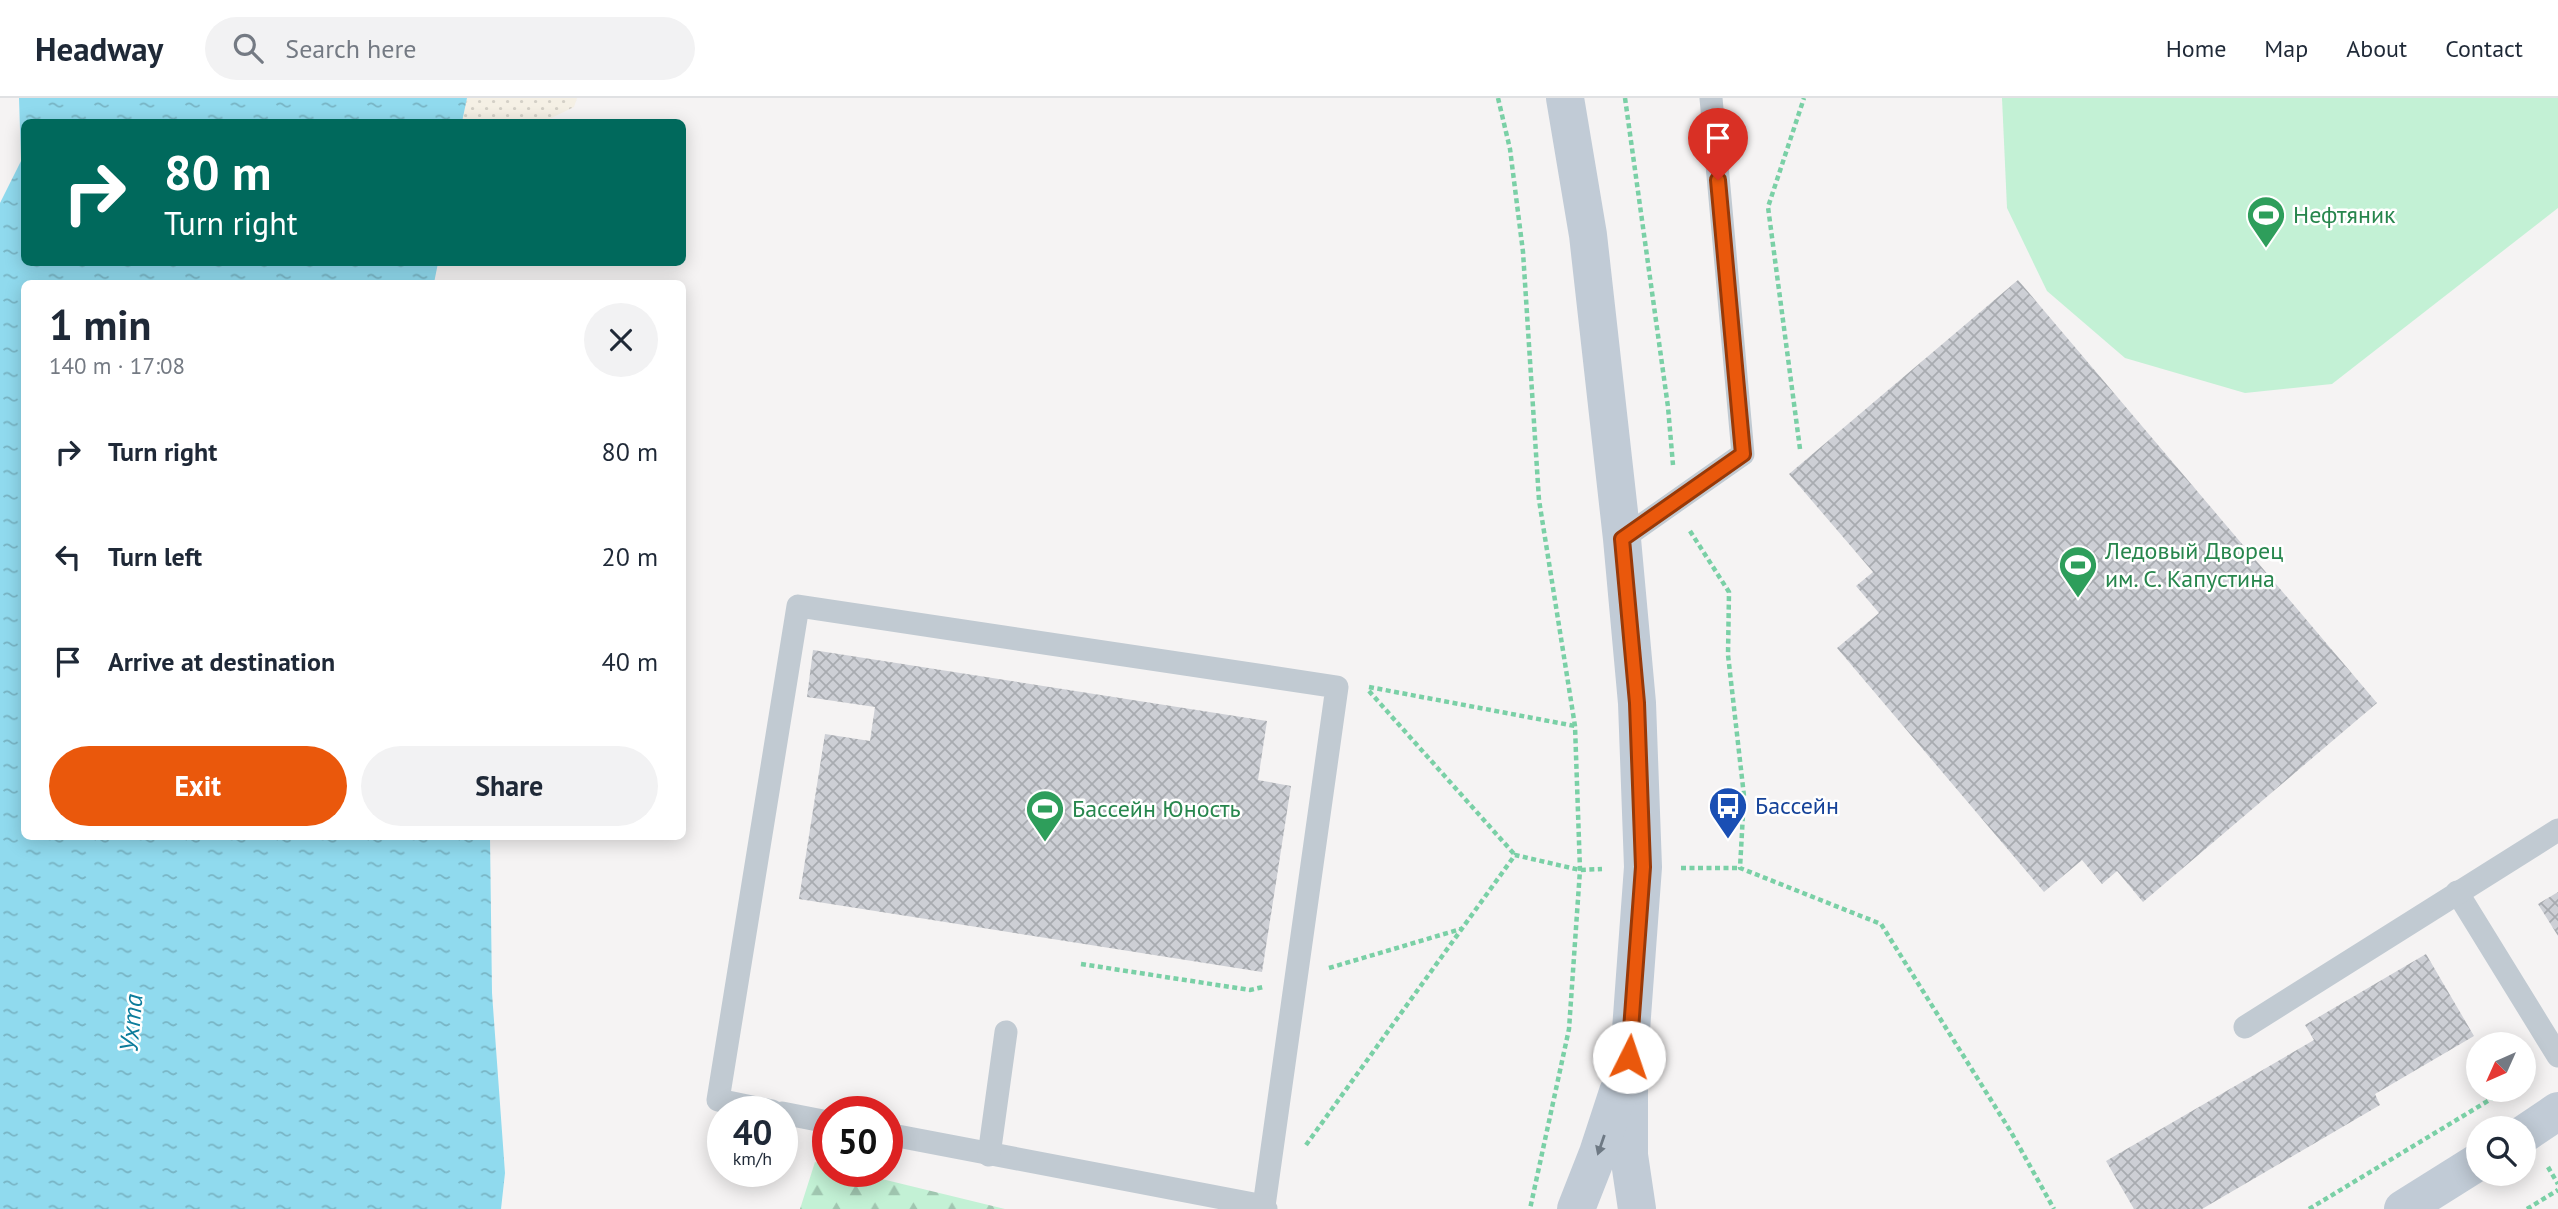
<!DOCTYPE html>
<html lang="en">
<head>
<meta charset="utf-8">
<style>
  body { margin:0; font-family:"PT Sans",sans-serif; background:#f2f2f3; color:#1f2937; height:100vh; display:flex; flex-direction:column; font-size:26px; white-space:nowrap }
  * { box-sizing:border-box; margin:0 }
  p { font-size:23px; color:#747a83 }
  .icon { flex:none; width:38px; height:38px; fill:none; stroke:currentColor; stroke-width:2; stroke-linecap:round; stroke-linejoin:round }
  .map { position:relative; flex:1; overflow:hidden }
  .panel { position:absolute; left:21px; top:182px; width:665px; height:560px; display:flex; flex-direction:column; background:#fff; border-radius:10px; box-shadow:0 4px 18px #0003 }
  .panel>* { flex:none }
  .top-card { position:absolute; left:21px; top:21px; width:665px; height:147px; border-radius:10px; box-shadow:0 4px 18px #0003; background:#00695c; color:#fff; overflow:hidden }
  .needle { width:46px; rotate:225deg }
  .fabs { position:absolute; left:2466px; top:934px; display:grid; gap:14px }
  .fabs a { display:grid; place-items:center; width:70px; height:70px; border-radius:50%; background:#fff; box-shadow:0 4px 18px #0003; font-size:35px }
  .speed { position:absolute; left:707px; top:998px; display:flex; gap:14px; font-size:35px; font-weight:700; text-align:center }
  .speed>* { display:grid; place-content:center; width:91px; height:91px; border-radius:50%; background:#fff; box-shadow:0 4px 18px #0003; line-height:1 }
  .speed small { font-size:18px; font-weight:400 }
  .speed .limit { border:10px solid #d22; background:#fff; color:#111 }
  .pin { position:absolute; display:grid; place-items:center; width:60px; height:60px; color:#fff; margin:-72px -30px; border-radius:50% 50% 50% 0; rotate:-45deg; box-shadow:0 0 7px #0007 }
  .pin .icon { rotate:45deg }
  .me { position:absolute; width:77px; margin:-38px; rotate:4deg; stroke-linejoin:round; filter:drop-shadow(0 0 5px #0008) }
  .turn { display:flex; align-items:center; gap:24px; height:147px; padding:0 28px; font-size:32px }
  .turn .icon { width:91px; height:91px; stroke-width:2.5 }
  .turn b { display:block; font-size:49px; line-height:60px }
  .round { display:grid; place-items:center; flex:none; width:74px; height:74px; border-radius:37px; background:#f2f2f3 }
  .headline { display:flex; align-items:center; justify-content:space-between; height:119px; padding:0 28px }
  h1 { font-size:42px; font-weight:800; line-height:52px }
  .primary-button { display:flex; gap:14px; margin-top:auto; padding:14px 28px }
  .primary-button a { flex:1; height:80px; border-radius:42px; background:#ea580c; color:#fff; font-size:28px; font-weight:800; line-height:80px; text-align:center }
  .primary-button a+a { background:#f2f2f3; color:#1f2937 }
  ul { padding:0; list-style:none }
  li { display:flex; align-items:center; gap:21px; height:105px; padding:0 28px }
  li div { flex:1 }
  li b { display:block; font-size:26px }
  li em { font-style:normal }
  header { display:flex; align-items:center; gap:42px; box-sizing:border-box; height:98px; padding:0 35px; background:#fff; border-bottom:2px solid #e0e1e3 }
  header strong { font-size:33px }
  nav { display:flex; gap:38px; margin-inline-start:auto; font-size:24px }
  .search { width:490px; height:63px; background:#f2f2f3; display:flex; align-items:center; gap:18px; box-sizing:border-box; padding:0 24px; border-radius:38px; color:#747a83; font-size:26px }
  .map>svg:first-child { display:block }
</style>
</head>
<body>
<header>
<strong>Headway</strong>
<div class="search"><svg class="icon" aria-label="search" viewBox="0 0 24 24"><circle cx="10" cy="10" r="6"/><path d="M15 15l6 6"/></svg>Search here</div>
<nav><a>Home</a><a>Map</a><a>About</a><a>Contact</a></nav>
</header>
<div class="map">
<svg width="2558" height="1111" viewBox="0 0 2558 1111">
  <defs>
    <pattern id="forest-firs" width="22" height="20" patternUnits="userSpaceOnUse" patternTransform="scale(1.75)"><rect width="22" height="20" fill="#c3f1d5"/><path d="M5 1l3.5 6h-7zM16 11l3.5 6h-7z" fill="#a0c6b0"/></pattern>
    <pattern id="sand-dots" width="8" height="8" patternUnits="userSpaceOnUse" patternTransform="scale(1.75)"><rect width="8" height="8" fill="#f5f0e5"/><path d="M2 2h.1M6 6h.1" fill="none" stroke="#d4d0c7" stroke-width="1.8" stroke-linecap="round"/></pattern>
    <pattern id="water-ripples" width="26" height="14" patternUnits="userSpaceOnUse" patternTransform="scale(1.75)"><rect width="26" height="14" fill="#90daee"/><path d="M2 4q2-2 4 0t4 0M15 11q2-2 4 0t4 0" fill="none" stroke="#78b4c4"/></pattern>
    <pattern id="building-cross-hatch" width="8" height="8" patternUnits="userSpaceOnUse" patternTransform="scale(1.75)"><rect width="8" height="8" fill="#cdcfd5"/><path d="M0 0l8 8M0 8l8-8" fill="none" stroke="#a8abb0"/></pattern>
  </defs>
  <rect width="100%" height="100%" fill="#f5f3f3"/>
  <path fill="#c3f1d5" d="M2002 0H2558V110L2332 286 2245 295 2125 260 2047 193 2007 110Z"/>
  <path fill="url(#forest-firs)" d="M815 1064 828 1067V1073H849L1005 1111H800Z"/>
  <path fill="url(#sand-dots)" d="M467 0H577L574 9 543 24H462Z"/>
  <path fill="url(#water-ripples)" d="M19 0H467L462 24H24V164L438 165 434 185 24 186V738L490 739 492 895 505 1075 501 1111H0V105L21 63Z"/>
  <g fill="url(#building-cross-hatch)">
    <path d="M2018 182 2377 605 2143 804 2117 773 2102 786 2082 762 2044 794 1837 550 1879 515 1856 488 1873 474 1789 376Z"/>
    <path d="M813 552 1267 623 1258 682 1291 688 1262 874 799 801 825 636 870 643 875 609 807 599Z"/>
    <path d="M2558 794V838L2538 806Z"/>
    <path d="M2426 856 2474 938 2375 996 2380 1007 2202 1111H2134L2106 1063 2314 942 2305 927Z"/>
  </g>
  <g fill="none" stroke-linecap="round" stroke-linejoin="round">
    <g stroke="#7ad0a6" stroke-width="4.5" stroke-dasharray="5 3.5" stroke-linecap="butt">
      <path d="M1498 0 1510 51 1523 154 1539 402 1575 628 1580 772 1569 931 1530 1111"/>
      <path d="M1625 0 1668 309 1673 367"/>
      <path d="M1800 351 1768 109 1804 0"/>
      <path d="M1690 433 1729 494 1728 557 1744 698 1740 770 1881 826 2011 1034 2054 1111"/>
      <path d="M1369 589 1575 628"/>
      <path d="M1369 593 1515 757"/>
      <path d="M1681 770H1740"/>
      <path d="M1081 866 1250 892 1263 889"/>
      <path d="M1329 870 1461 831"/>
      <path d="M1306 1047 1515 757 1580 772 1602 771"/>
      <path d="M2548 1069 2558 1086"/>
      <path d="M2309 1111 2506 992"/>
      <path d="M2527 1111 2558 1092"/>
    </g>
    <g stroke="#c1cad2" stroke-width="23">
      <path d="M1622 441 1743 356 1711 0"/>
      <path d="M2457 794 2558 958"/>
      <path d="M2245 929 2558 732"/>
      <path d="M772 1013 718 1002 798 508 1337 589 1264 1108"/>
      <path d="M782 1015 828 1024"/>
      <path d="M887 1036 1264 1108 1266 1111"/>
      <path d="M989 1057 1006 934"/>
    </g>
    <g stroke="#c1cbd6" stroke-width="38">
      <path d="M1565 0 1588 137 1622 441 1637 605 1643 769 1629 959V1057L1637 1111"/>
      <path d="M2524 1036 2558 1013"/>
      <path d="M1576 1111 1598 1055 1618 994"/>
      <path d="M2403 1111 2478 1064"/>
    </g>
  </g>
  <defs><path id="oneway-solid" d="M-6-.8H1V-3.2L6.5 0L1 3.2V.8H-6Z" transform="scale(1.75)"/></defs>
  <use fill="#6e7984" href="#oneway-solid" transform="translate(1601 1047) rotate(109)"/>
  <g fill="none" stroke-linecap="round" stroke-linejoin="round">
    <g stroke="#983908" stroke-width="18">
      <path id="route" d="M1629 959 1643 769 1637 605 1622 441 1743 356 1718 82"/>
    </g>
    <use href="#route" stroke="#ea580c" stroke-width="12"/>
  </g>
  <defs>
    <g id="stadium-pin" transform="scale(2.0125)"><path d="M0 17L-7.5 6A9.5 9.5 0 1 1 7.5 6Z" fill="#2e9e5b" stroke="#fff"/><path d="M0-5a6.5 5 0 1 0 0 10a6.5 5 0 1 0 0-10ZM-3.5-1.8h7v3.6h-7Z" fill="#fff"/></g>
    <g id="bus-pin" transform="scale(2.0125)"><path d="M0 17L-7.5 6A9.5 9.5 0 1 1 7.5 6Z" fill="#1a4fb4" stroke="#fff"/><path d="M-5-6H5V4H4V6H2V4H-2V6H-4V4H-5ZM-3.5-4V0h7V-4ZM-3.5 1.2v1.5H-2V1.2ZM2 1.2v1.5H3.5V1.2Z" fill="#fff"/></g>
  </defs>
  <g fill-rule="evenodd">
    <use href="#stadium-pin" x="2266" y="117"/>
    <use href="#stadium-pin" x="2078" y="467"/>
    <use href="#bus-pin" x="1728" y="708"/>
    <use href="#stadium-pin" x="1045" y="711"/>
  </g>
  <g text-anchor="middle" stroke-width="5" stroke-linejoin="round" paint-order="stroke">
    <g font-size="24" fill="#27864d" stroke="#fff" text-anchor="start">
      <text x="2293" y="125">Нефтяник</text>
      <text x="2105" y="461">Ледовый Дворец<tspan x="2105" dy="28">им. С. Капустина</tspan></text>
      <text x="1072" y="719">Бассейн Юность</text>
    </g>
    <g font-size="24" fill="#164399" stroke="#fff" text-anchor="start">
      <text x="1755" y="716">Бассейн</text>
    </g>
    <g font-size="26" font-style="italic" fill="#0c7c9b" stroke="#fff">
      <text transform="translate(131 925) rotate(-85)" y="9">Ухта</text>
    </g>
  </g>
</svg>
<div class="fabs">
<a><svg class="needle" viewBox="-14 -14 28 28"><path d="M0-13l5 13h-10z" fill="#e53935"/><path d="M0 13l5-13h-10z" fill="#747a83"/></svg></a>
<a><svg class="icon" aria-label="search" viewBox="0 0 24 24"><circle cx="10" cy="10" r="6"/><path d="M15 15l6 6"/></svg></a>
</div>
<div class="speed"><div>40<small>km/h</small></div><div class="limit">50</div></div>
<div class="pin" style="left:1718px;top:82px;background:#d93025"><svg class="icon" aria-label="arrive" viewBox="0 0 24 24"><path d="M6 21V4h12l-3 4 3 4H6"/></svg></div>
<svg class="me" style="left:1629px;top:959px" viewBox="-20 -20 40 40"><circle r="19" fill="#fff"/><path d="M0-13L10 11 0 6-10 11z" fill="#ea580c"/></svg>
<div class="top-card">
<div class="turn"><svg class="icon" aria-label="right" viewBox="0 0 24 24"><path d="M7 20v-9h11M14 6l5 5-5 5"/></svg><div><b>80 m</b>Turn right</div></div>
</div>
<section class="panel">
<div class="headline"><div><h1>1 min</h1><p>140 m · 17:08</p></div><a class="round"><svg class="icon" aria-label="close" viewBox="0 0 24 24"><path d="M6 6l12 12M18 6L6 18"/></svg></a></div>
<ul>
<li><svg class="icon" aria-label="right" viewBox="0 0 24 24"><path d="M7 20v-9h11M14 6l5 5-5 5"/></svg><div><b>Turn right</b></div><em>80 m</em></li>
<li><svg class="icon" aria-label="left" viewBox="0 0 24 24"><path d="M17 20v-9H6M10 6l-5 5 5 5"/></svg><div><b>Turn left</b></div><em>20 m</em></li>
<li><svg class="icon" aria-label="arrive" viewBox="0 0 24 24"><path d="M6 21V4h12l-3 4 3 4H6"/></svg><div><b>Arrive at destination</b></div><em>40 m</em></li>
</ul>
<div class="primary-button"><a>Exit</a><a>Share</a></div>
</section>
</div>
</body>
</html>
